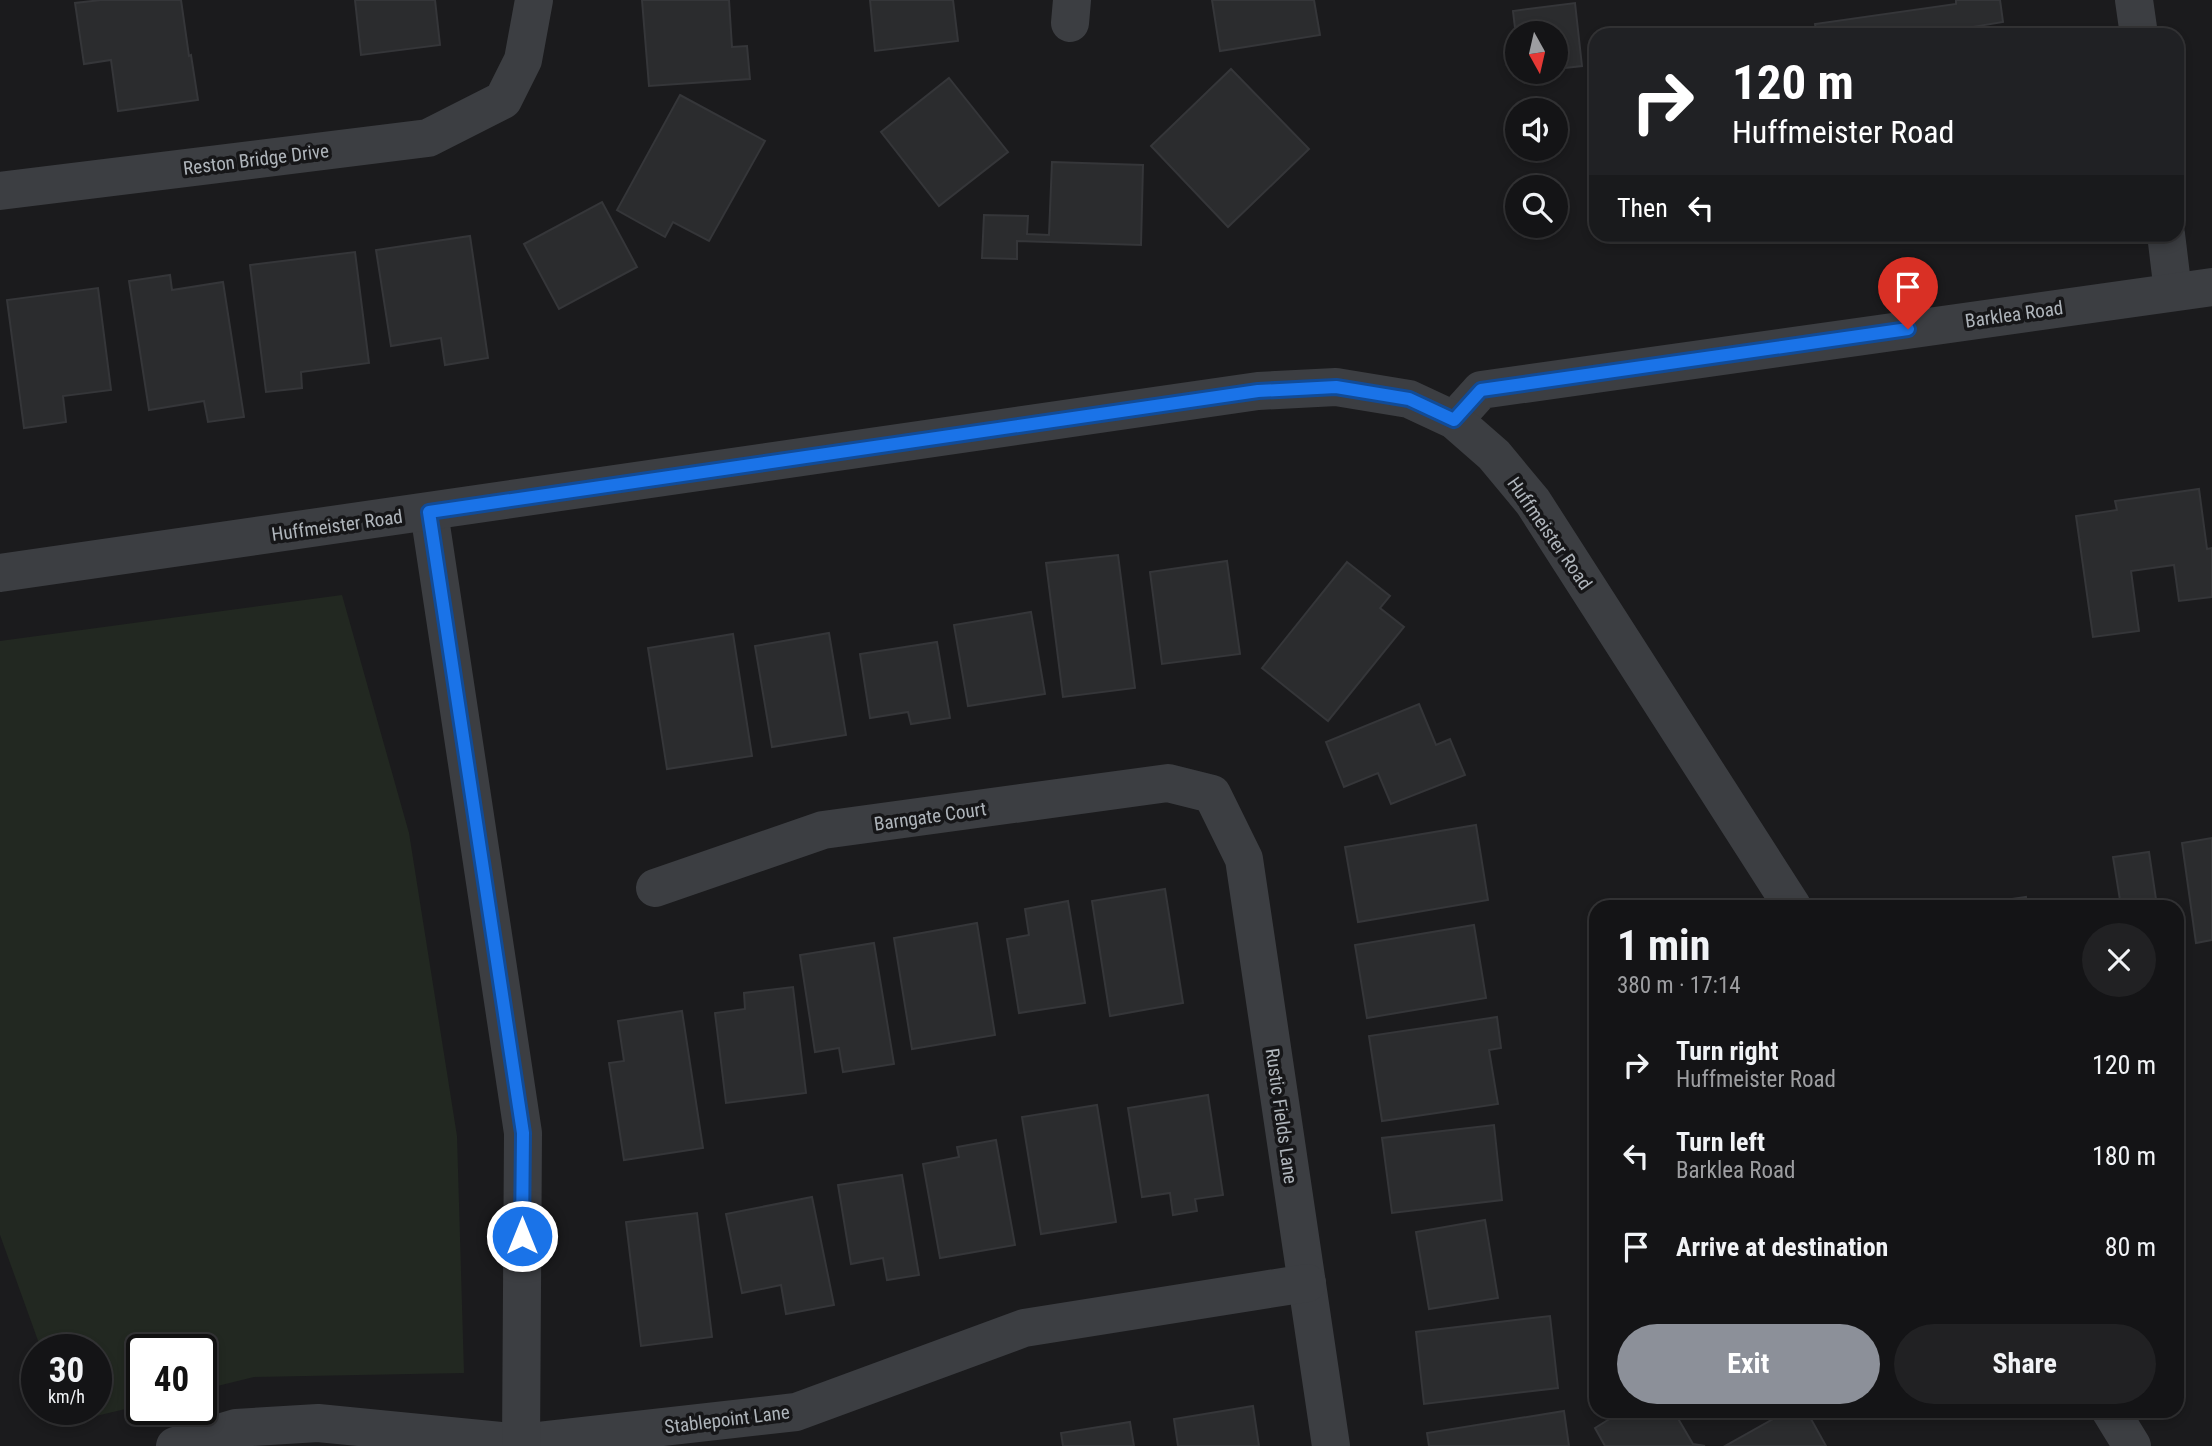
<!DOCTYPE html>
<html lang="en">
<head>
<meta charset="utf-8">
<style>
  body { margin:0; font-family:"Roboto Condensed",sans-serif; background:#212123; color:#f1f3f6; height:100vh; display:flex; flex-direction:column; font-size:26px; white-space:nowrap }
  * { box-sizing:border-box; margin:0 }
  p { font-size:23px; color:#9d9ea1 }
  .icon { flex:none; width:38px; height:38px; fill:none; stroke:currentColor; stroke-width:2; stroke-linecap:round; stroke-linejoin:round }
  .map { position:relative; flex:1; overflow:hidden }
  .side { position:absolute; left:1589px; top:900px; width:595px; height:518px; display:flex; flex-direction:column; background:#141416; border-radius:21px; box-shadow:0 4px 10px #0003,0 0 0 2px #333335 }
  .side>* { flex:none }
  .hud { position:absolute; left:1589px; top:28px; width:595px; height:214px; border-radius:21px; box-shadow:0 4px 10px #0003,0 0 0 2px #333335; background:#202124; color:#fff; overflow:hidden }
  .needle { width:46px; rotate:172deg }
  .buttons { position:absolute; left:1505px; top:21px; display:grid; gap:14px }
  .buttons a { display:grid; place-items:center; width:63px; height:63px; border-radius:50%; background:#141416; box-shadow:0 4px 10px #0003,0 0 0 2px #333335; font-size:35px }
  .speed { position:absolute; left:21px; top:1334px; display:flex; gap:14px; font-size:35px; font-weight:700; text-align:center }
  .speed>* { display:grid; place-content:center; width:91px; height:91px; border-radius:50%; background:#141416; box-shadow:0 4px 10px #0003,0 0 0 2px #333335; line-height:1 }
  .speed small { font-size:18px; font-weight:400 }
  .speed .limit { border:4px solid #111; border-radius:10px; background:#fff; color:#111 }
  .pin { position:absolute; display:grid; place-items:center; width:60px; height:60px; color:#fff; margin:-72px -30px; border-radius:50% 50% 50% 0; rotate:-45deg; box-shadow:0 0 7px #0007 }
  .pin .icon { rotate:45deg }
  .me { position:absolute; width:77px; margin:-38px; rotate:0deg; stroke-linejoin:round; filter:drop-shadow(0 0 5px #0008) }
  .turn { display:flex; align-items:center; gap:24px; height:147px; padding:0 28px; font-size:32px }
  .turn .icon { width:91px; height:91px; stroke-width:2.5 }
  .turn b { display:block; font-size:49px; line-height:60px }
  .then { display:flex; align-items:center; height:66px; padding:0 28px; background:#0003; gap:14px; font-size:26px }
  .round { display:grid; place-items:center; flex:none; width:74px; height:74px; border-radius:37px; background:#212123 }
  .head { display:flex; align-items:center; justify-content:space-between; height:119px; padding:0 28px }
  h1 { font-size:42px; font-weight:700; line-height:52px }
  .cta { display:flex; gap:14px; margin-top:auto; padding:14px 28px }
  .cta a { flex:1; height:80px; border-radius:42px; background:#8c9099; color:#fff; font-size:28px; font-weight:700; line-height:80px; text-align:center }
  .cta a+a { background:#212123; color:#f1f3f6 }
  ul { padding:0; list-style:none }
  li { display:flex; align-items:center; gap:21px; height:91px; padding:0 28px }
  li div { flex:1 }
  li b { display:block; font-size:26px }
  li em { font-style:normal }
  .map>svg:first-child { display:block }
</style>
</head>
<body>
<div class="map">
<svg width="2212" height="1446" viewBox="0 0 2212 1446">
  <rect width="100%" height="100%" fill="#1b1b1d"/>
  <path fill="#222821" d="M342 595 409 833 457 1136 464 1373 254 1377 201 1390V1349H142V1405L67 1423 62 1409H96V1349H41L0 1235V641Z"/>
  <g fill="#2b2c2e" stroke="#353639" stroke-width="2">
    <path d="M101 0H181L189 56 191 55 198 100 118 111 111 60 84 64 75 3Z"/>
    <path d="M355 0H435L440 45 361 55Z"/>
    <path d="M642 0H729L732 47 747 46 750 79 649 86Z"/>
    <path d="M870 0H953L958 41 875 51Z"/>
    <path d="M1212 0H1314L1320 35 1220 51Z"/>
    <path d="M1956 0H2000L2003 22 1948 31 1949 35H1817L1815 24 1956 4Z"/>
    <path d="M1575 3 1582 66 1556 69V33H1517V45L1513 11Z"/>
    <path d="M1231 69 1309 149 1228 227 1151 146Z"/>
    <path d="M949 78 1008 152 939 206 881 132Z"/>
    <path d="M680 95 765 141 709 241 673 222 665 237 617 210Z"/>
    <path d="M1052 162 1143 165 1141 245 1017 241V259L982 258 984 215 1028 216 1027 234 1049 235Z"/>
    <path d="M602 202 637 267 559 309 524 244Z"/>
    <path d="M470 236 488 358 445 365 441 338 391 346 376 250Z"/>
    <path d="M355 252 369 363 301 372 302 388 266 392 250 265Z"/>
    <path d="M170 275 172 290 223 282 244 417 208 422 204 401 149 410 129 281Z"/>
    <path d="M98 288 111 390 63 396 66 422 24 428 7 300Z"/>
    <path d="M2199 489 2207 549 2212 548V597L2179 601 2174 565 2131 571 2139 631 2093 637 2076 516 2117 510 2115 501Z"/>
    <path d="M1118 555 1135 688 1063 697 1046 563Z"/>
    <path d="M1227 561 1240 654 1162 664 1150 572Z"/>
    <path d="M1347 562 1390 596 1380 608 1404 627 1328 721 1262 668Z"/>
    <path d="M1031 612 1045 694 968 706 954 625Z"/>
    <path d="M829 633 846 735 772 747 755 646Z"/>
    <path d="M733 634 752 756 667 769 648 648Z"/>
    <path d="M937 642 950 718 911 724 908 712 870 718 860 654Z"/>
    <path d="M1419 704 1436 745 1450 739 1465 775 1391 804 1378 773 1344 787 1326 742Z"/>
    <path d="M1476 825 1488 900 1358 922 1345 847Z"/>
    <path d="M2212 838V940L2196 943 2182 843Z"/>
    <path d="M2149 852 2157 906H2121L2113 857Z"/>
    <path d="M1165 889 1183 1003 1110 1016 1092 901Z"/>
    <path d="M2026 897 2027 906H1965Z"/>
    <path d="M1068 901 1085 1003 1019 1013 1007 939 1029 935 1025 909Z"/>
    <path d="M977 923 995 1035 912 1049 894 938Z"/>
    <path d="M1474 925 1486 998 1367 1018 1355 945Z"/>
    <path d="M874 943 894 1064 843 1072 839 1048 815 1052 800 955Z"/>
    <path d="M793 987 806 1093 726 1103 715 1013 745 1009 744 993Z"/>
    <path d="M682 1011 703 1148 624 1160 609 1063 624 1061 618 1021Z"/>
    <path d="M1497 1017 1501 1048 1489 1050 1498 1104 1382 1121 1369 1036Z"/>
    <path d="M1208 1095 1223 1195 1195 1199 1197 1211 1173 1215 1170 1193 1142 1197 1128 1108Z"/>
    <path d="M1097 1105 1116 1222 1041 1234 1022 1117Z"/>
    <path d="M1494 1125 1502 1200 1392 1213 1382 1138Z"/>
    <path d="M996 1140 1015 1245 940 1258 923 1164 959 1157 957 1147Z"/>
    <path d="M902 1175 919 1275 887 1280 883 1258 851 1264 838 1185Z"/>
    <path d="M812 1197 834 1305 786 1314 781 1285 742 1293 726 1214Z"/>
    <path d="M697 1213 712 1337 641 1346 626 1222Z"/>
    <path d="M1485 1220 1498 1298 1429 1309 1416 1232Z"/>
    <path d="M1550 1316 1558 1388 1424 1404 1416 1332Z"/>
    <path d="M1253 1406 1259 1446H1178L1174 1419Z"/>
    <path d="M1624 1410H1673L1693 1444 1705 1446H1605L1595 1428Z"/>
    <path d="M1789 1410H1806L1826 1446H1725Z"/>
    <path d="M1564 1411 1569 1446H1429L1427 1433Z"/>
    <path d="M1130 1422 1134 1446H1063L1061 1433Z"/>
  </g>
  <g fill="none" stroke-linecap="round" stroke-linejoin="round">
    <g stroke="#3c3e42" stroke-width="38">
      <path d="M2134 0 2139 35"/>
      <path d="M1070 23 1072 0"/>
      <path d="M0 191 428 138 503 100 523 60 534 0"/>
      <path d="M2166 234 2173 292"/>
      <path d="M1454 420 1481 390 2212 287"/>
      <path d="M655 888 823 830 1168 783 1212 794 1244 859 1331 1446"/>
      <path d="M175 1446 236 1428 318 1423 521 1443 796 1412 1024 1328 1307 1283"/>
    </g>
    <g stroke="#3c3e42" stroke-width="38">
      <path d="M429 512 523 1133 521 1446"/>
      <path d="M0 573 1258 391 1336 387 1409 399 1454 420 1494 455 1533 502 1792 906"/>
      <path d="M2110 1410 2132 1446"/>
    </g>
  </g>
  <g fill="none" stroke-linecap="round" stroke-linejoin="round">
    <g stroke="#114b97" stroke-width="18">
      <path id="route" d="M522 1236 523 1133 429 512 1258 391 1336 387 1409 399 1454 420 1481 390 1908 329"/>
    </g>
    <use href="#route" stroke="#1a73e8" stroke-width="12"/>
  </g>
  <g text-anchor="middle" stroke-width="7" stroke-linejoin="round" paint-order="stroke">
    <g font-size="19" fill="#afb5bb" stroke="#161618">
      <text transform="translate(256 159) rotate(-7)" y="7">Reston Bridge Drive</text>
      <text transform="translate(2014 314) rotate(-8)" y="7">Barklea Road</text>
      <text transform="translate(337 525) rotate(-8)" y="7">Huffmeister Road</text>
      <text transform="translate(1550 533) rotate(55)" y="7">Huffmeister Road</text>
      <text transform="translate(930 816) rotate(-8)" y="7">Barngate Court</text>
      <text transform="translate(1282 1116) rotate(82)" y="7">Rustic Fields Lane</text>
      <text transform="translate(727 1419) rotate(-7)" y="7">Stablepoint Lane</text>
    </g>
  </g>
</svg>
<div class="buttons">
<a><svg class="needle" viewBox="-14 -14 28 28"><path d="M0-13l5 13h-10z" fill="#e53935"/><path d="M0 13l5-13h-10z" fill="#9d9ea1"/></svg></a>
<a><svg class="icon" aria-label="sound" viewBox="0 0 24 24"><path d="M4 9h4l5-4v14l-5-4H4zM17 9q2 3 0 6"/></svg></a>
<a><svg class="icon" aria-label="search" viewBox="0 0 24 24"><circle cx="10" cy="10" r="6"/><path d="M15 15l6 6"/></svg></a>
</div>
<div class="speed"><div>30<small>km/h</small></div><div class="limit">40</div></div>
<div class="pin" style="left:1908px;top:329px;background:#d93025"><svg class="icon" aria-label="arrive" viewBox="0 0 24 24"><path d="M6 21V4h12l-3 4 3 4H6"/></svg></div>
<svg class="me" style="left:522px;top:1236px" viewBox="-20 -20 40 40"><circle r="17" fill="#1a73e8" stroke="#fff" stroke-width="3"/><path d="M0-11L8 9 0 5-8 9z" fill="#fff"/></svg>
<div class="hud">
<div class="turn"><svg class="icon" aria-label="right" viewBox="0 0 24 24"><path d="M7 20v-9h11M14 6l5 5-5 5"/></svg><div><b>120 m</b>Huffmeister Road</div></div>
<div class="then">Then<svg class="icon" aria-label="left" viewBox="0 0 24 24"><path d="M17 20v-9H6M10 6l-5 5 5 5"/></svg></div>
</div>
<section class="side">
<div class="head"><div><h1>1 min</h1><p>380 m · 17:14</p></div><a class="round"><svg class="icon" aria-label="close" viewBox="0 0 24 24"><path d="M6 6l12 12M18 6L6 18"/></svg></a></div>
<ul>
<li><svg class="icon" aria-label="right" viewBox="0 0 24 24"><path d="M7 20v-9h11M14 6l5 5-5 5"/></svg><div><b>Turn right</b><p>Huffmeister Road</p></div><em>120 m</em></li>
<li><svg class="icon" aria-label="left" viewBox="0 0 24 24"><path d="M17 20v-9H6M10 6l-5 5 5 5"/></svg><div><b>Turn left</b><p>Barklea Road</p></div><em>180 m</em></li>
<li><svg class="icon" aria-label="arrive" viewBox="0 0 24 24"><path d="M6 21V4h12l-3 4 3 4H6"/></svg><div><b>Arrive at destination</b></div><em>80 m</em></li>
</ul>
<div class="cta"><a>Exit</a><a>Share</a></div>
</section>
</div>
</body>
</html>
